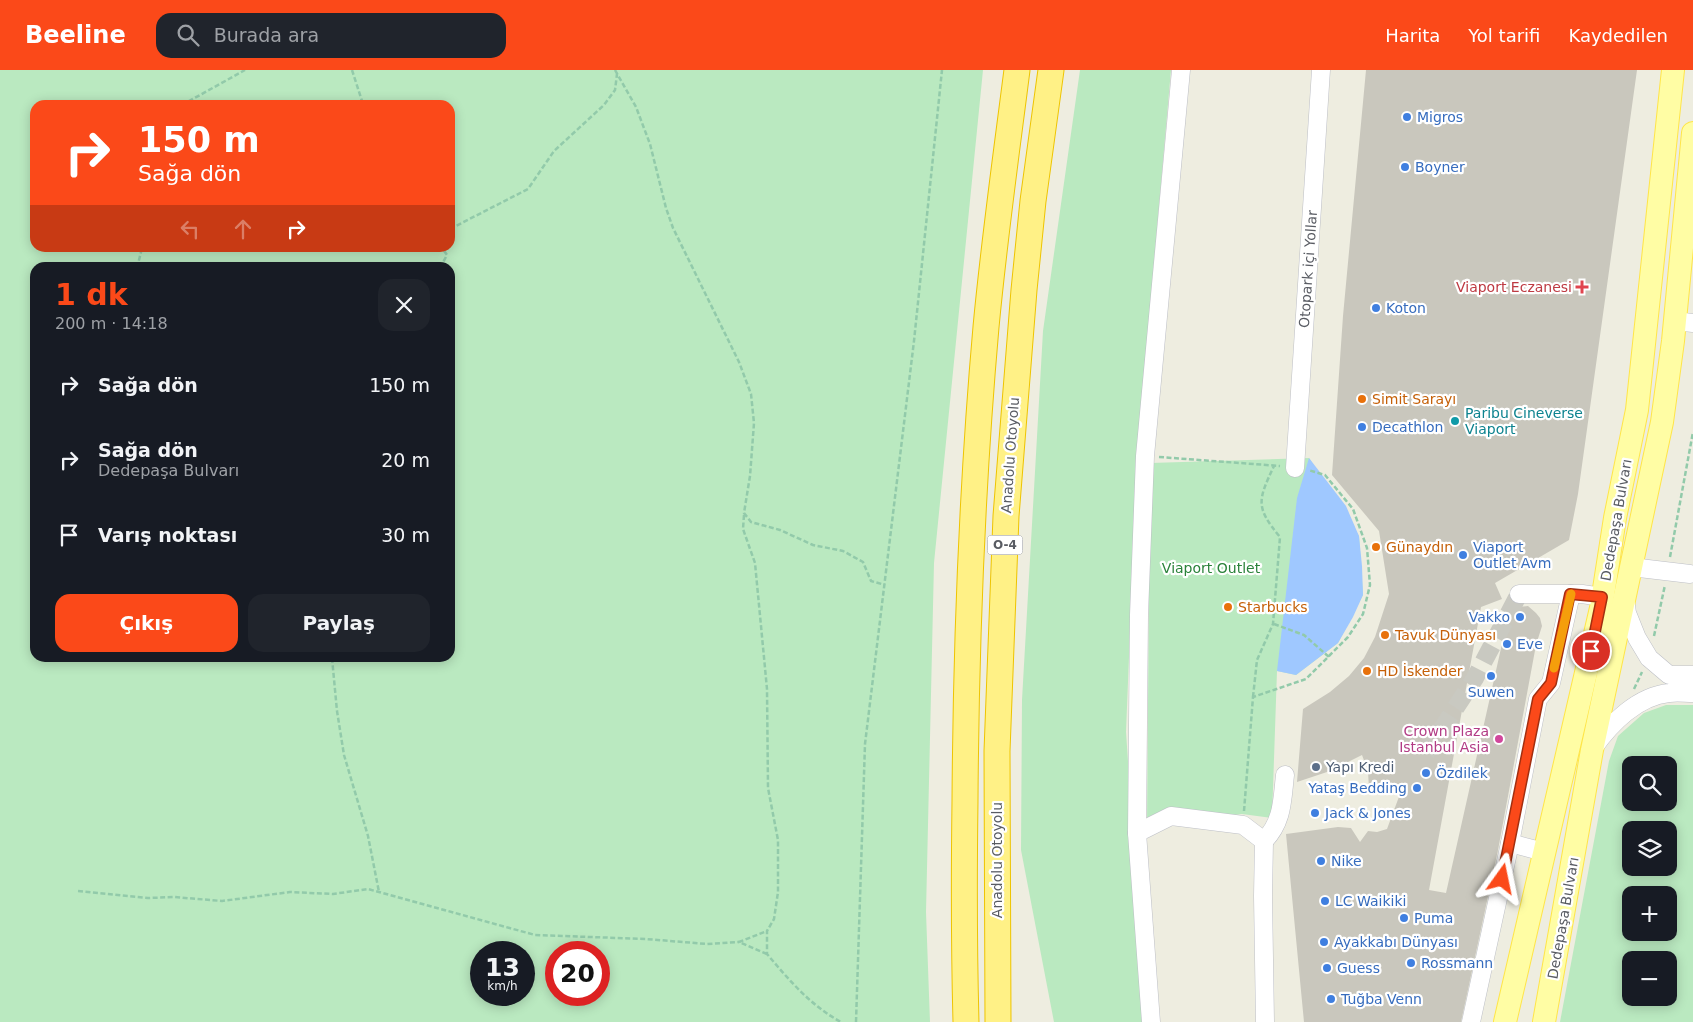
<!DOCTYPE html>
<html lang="tr">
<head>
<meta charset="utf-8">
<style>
  body { margin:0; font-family:"DejaVu Sans",sans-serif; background:#20242c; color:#f1f3f6; height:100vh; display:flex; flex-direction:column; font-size:19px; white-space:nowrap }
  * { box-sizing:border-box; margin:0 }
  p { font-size:16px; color:#9ea1a6 }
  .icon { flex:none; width:28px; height:28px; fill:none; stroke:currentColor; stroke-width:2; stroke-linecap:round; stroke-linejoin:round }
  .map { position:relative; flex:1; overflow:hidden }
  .side { position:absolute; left:30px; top:192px; width:425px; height:400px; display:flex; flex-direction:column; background:#171b24; border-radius:15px; box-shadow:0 2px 12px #0003 }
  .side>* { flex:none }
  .hud { position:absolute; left:30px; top:30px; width:425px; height:152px; border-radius:15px; box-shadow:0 2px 12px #0003; background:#fb4919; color:#fff; overflow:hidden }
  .buttons { position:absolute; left:1622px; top:686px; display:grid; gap:10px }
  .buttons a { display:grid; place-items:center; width:55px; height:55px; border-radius:10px; background:#171b24; box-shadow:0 2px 12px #0003; font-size:25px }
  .speed { position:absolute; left:470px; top:871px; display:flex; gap:10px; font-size:25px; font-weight:700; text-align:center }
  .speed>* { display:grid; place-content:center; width:65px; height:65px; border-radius:50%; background:#171b24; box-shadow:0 2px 12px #0003; line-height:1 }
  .speed small { font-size:12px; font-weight:400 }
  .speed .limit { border:8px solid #d22; background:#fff; color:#111 }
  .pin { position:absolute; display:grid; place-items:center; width:42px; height:42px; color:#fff; margin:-21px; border:2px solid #fff; border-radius:50%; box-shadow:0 1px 5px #0007 }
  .me { position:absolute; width:55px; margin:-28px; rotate:12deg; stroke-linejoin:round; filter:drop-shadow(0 0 4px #0008) }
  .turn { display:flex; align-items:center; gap:18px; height:105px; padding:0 25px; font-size:22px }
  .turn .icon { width:65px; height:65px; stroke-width:2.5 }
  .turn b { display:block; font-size:35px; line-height:42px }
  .lanes { display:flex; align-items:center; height:48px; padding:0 25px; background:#0003; justify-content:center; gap:25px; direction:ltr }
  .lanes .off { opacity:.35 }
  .round { display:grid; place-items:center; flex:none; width:52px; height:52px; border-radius:15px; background:#20242c }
  .overview { display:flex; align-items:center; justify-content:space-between; height:85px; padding:0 25px }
  h1 { font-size:30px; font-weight:800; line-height:38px; color:#fb4919 }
  .cta { display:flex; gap:10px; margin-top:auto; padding:10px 25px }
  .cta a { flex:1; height:58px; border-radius:15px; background:#fb4919; color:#fff; font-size:20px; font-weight:800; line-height:58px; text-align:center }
  .cta a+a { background:#20242c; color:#f1f3f6 }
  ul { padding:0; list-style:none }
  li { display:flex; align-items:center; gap:15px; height:75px; padding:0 25px }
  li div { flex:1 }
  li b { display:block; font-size:19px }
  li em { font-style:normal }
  header { display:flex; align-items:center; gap:30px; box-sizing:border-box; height:70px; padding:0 25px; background:#fb4919; color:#fff }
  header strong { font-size:24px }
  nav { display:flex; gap:28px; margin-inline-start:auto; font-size:18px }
  .search { width:350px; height:45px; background:#20242c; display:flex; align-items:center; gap:12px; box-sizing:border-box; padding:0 18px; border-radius:15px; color:#9ea1a6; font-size:19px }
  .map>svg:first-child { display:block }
</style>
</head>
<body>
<header>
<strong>Beeline</strong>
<div class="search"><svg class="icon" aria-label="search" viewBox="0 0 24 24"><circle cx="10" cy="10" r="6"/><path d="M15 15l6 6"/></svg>Burada ara</div>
<nav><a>Harita</a><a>Yol tarifi</a><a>Kaydedilen</a></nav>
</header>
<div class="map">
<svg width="1693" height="952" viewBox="0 0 1693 952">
  <rect width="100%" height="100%" fill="#eeede0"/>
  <g fill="#bae9c0" fill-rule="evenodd">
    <path d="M0 0H983L934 493 926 842 930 952H0ZM35 35H450V178H35ZM35 198H450V588H35ZM524 882V925H481V882ZM556 882H599V925H556Z"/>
    <path d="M1080 0H1171L1137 387 1126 662 1146 952H1054L1021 780 1022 630 1043 261Z"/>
    <path d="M1309 388 1359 466 1363 525 1338 573 1296 605 1277 601 1272 748 1242 744 1147 757 1150 393Z"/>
    <path d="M1666 635H1693V952H1560L1609 691 1618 666 1644 643ZM1631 695H1669V732H1631ZM1631 760H1669V798H1631ZM1631 825H1669V862H1631ZM1631 890H1669V928H1631Z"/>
  </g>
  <path fill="#9fc8ff" d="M1309 388 1346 436 1359 466 1362 496 1363 525 1353 547 1338 573 1296 605 1277 601 1297 428Z"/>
  <path fill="#c9c7bd" d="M1366 0H1637L1578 424 1569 470 1495 513 1502 529 1481 537 1429 820 1446 823 1504 565 1513 541 1518 537 1528 536 1536 543 1540 548 1542 556 1536 575 1498 780 1461 952H1304L1286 764 1338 757 1351 758 1360 772 1368 761 1377 762 1387 759 1400 724 1382 717 1369 719 1368 701 1362 685 1330 701 1297 712 1303 639 1330 622 1349 606 1364 588 1375 567 1389 524 1379 461 1332 405 1343 246Z"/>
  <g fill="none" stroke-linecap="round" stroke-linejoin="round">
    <path stroke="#c9c9c1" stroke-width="18" stroke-dasharray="18 9" stroke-linecap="butt" d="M1426 683 1475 608 1519 524"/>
    <g stroke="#bdbfc6" stroke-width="19">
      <g id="minor">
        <path d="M1675 251 1693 253"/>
        <path d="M1295 398 1321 0"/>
        <path d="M1631 497 1690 504"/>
        <path d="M1519 524H1582L1602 527"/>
        <path d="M1625 529 1627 543 1637 568 1649 588 1669 605H1693"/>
        <path d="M1594 677C1611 653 1638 626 1669 623 1677 622 1685 623 1693 623"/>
        <path d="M1137 763 1171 746 1243 755 1264 771 1263 826 1265 952"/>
        <path d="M1264 771C1283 751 1282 731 1285 705"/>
        <path d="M1544 782 1510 773 1538 629 1551 613 1571 524"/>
        <path d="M1151 952 1137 763 1139 545 1145 386 1181 0"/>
        <path d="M1471 952 1510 773"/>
      </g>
    </g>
    <g stroke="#ffe548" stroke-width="24">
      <g id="major">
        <path d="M1505 952 1601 538 1615 448 1637 340 1673 0"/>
        <path d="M1544 952 1592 680 1662 352 1673 271 1693 63"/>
      </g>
    </g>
    <g stroke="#eec400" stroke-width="27">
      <g id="highway">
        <path d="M966 952C964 878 964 805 965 731 966 573 972 415 986 257 994 171 1006 86 1017 0"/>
        <path d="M998 952 997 681 1006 446 1024 220 1033 131 1051 0"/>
      </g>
    </g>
    <g stroke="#92caaa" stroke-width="2.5" stroke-dasharray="5 2.5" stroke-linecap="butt">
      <path d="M352 0 362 31 365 35"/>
      <path d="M615 0 636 37 650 74 666 138 673 158 739 292 751 324 754 353 750 406 744 443 751 452 780 460 813 475 843 481 863 492 871 511 885 515"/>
      <path d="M182 35 245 0"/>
      <path d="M450 159 528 119 554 81 604 35 615 20 617 4"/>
      <path d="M137 198 142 178"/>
      <path d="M440 198 447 185 442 178"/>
      <path d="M1159 387 1280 396"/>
      <path d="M744 445 743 459 755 493 767 619 768 718 778 770V822L774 849 767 861V884C789 910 811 936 841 952"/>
      <path d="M1670 487 1693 362"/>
      <path d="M1274 554 1304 565 1329 587"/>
      <path d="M1654 566 1665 515"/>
      <path d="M332 588 337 641 344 685 368 766 379 822"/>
      <path d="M1634 619 1642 602"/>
      <path d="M1253 627 1257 590 1273 554 1280 467C1255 437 1258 430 1274 396"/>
      <path d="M1244 741 1253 627 1306 609 1348 567 1363 544 1370 515 1367 478 1353 439 1325 405 1308 400"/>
      <path d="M78 821 148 828 174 827 222 831 290 822 333 824 368 819 535 865 646 869 707 874 739 872"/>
      <path d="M767 884 739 872 767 861"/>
      <path d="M856 952 865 674 914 271 942 0"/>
    </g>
    <use href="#minor" stroke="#fff" stroke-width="18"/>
    <use href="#major" stroke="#fffda4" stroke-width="22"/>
    <use href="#highway" stroke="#fff186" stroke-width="25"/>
  </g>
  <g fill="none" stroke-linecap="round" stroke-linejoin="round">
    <g stroke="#a32f10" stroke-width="12">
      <path id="route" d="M1502 809 1538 629 1551 613 1570 524 1602 527 1591 581"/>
    </g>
    <use href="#route" stroke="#fb4919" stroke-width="9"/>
    <path stroke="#f59e0b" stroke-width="9" d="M1554 598 1571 524"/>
  </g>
  <g fill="#3f7fe0" stroke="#fff" stroke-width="2">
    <circle cx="1407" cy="47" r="5"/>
    <circle cx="1405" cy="97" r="5"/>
    <circle cx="1376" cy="238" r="5"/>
    <circle cx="1362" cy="357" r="5"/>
    <circle cx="1463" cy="485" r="5"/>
    <circle cx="1520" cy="547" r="5"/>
    <circle cx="1507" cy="574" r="5"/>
    <circle cx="1491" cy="606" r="5"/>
    <circle cx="1426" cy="703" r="5"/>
    <circle cx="1417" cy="718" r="5"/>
    <circle cx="1315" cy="743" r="5"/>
    <circle cx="1321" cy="791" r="5"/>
    <circle cx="1325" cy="831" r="5"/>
    <circle cx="1404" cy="848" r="5"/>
    <circle cx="1324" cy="872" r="5"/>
    <circle cx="1411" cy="893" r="5"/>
    <circle cx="1327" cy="898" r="5"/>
    <circle cx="1331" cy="929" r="5"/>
  </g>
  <path fill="#e0444e" stroke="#fff" stroke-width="2" d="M1579.5 209.5h5v5h5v5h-5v5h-5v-5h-5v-5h5z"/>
  <g fill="#e8710a" stroke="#fff" stroke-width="2">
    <circle cx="1362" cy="329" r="5"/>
    <circle cx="1376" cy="477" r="5"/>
    <circle cx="1228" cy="537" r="5"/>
    <circle cx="1385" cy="565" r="5"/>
    <circle cx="1367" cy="601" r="5"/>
  </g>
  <circle fill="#0f9aa8" stroke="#fff" stroke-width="2" cx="1455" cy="351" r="5"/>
  <circle fill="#d1479c" stroke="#fff" stroke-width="2" cx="1499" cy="669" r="5"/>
  <circle fill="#5c6f8a" stroke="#fff" stroke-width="2" cx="1316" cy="697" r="5"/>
  <g text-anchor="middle" stroke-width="4.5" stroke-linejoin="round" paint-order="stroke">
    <rect fill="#fff" stroke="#8b8d92" stroke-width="1" x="987.5" y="465.5" width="35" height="19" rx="4"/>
    <g font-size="12" font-weight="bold" fill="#595c63">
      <text x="1005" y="479">O-4</text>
    </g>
    <g font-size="14" fill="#366cbe" stroke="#fff" text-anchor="start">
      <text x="1417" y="52">Migros</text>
      <text x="1415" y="102">Boyner</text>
      <text x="1386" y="243">Koton</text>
      <text x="1372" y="362">Decathlon</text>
      <text x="1473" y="482">Viaport<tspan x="1473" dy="16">Outlet Avm</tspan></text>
      <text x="1510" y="552" text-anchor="end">Vakko</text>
      <text x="1517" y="579">Eve</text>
      <text x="1491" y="627" text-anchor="middle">Suwen</text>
      <text x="1436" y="708">Özdilek</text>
      <text x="1407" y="723" text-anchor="end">Yataş Bedding</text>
      <text x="1325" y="748">Jack &amp; Jones</text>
      <text x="1331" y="796">Nike</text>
      <text x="1335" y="836">LC Waikiki</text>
      <text x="1414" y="853">Puma</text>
      <text x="1334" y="877">Ayakkabı Dünyası</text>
      <text x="1421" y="898">Rossmann</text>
      <text x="1337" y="903">Guess</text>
      <text x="1341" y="934">Tuğba Venn</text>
    </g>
    <g font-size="14" fill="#595c63" stroke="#fff">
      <text transform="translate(1308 199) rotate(-86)" y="5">Otopark içi Yollar</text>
      <text transform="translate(1010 385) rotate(-86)" y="5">Anadolu Otoyolu</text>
      <text transform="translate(1616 450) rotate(-80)" y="5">Dedepaşa Bulvarı</text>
      <text transform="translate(997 790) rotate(-90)" y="5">Anadolu Otoyolu</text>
      <text transform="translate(1563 848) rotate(-80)" y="5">Dedepaşa Bulvarı</text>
    </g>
    <g font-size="14" fill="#be3a42" stroke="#fff" text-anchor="end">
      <text x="1572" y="222">Viaport Eczanesi</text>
    </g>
    <g font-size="14" fill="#c56008" stroke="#fff" text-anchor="start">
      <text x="1372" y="334">Simit Sarayı</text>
      <text x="1386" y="482">Günaydın</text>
      <text x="1238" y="542">Starbucks</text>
      <text x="1395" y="570">Tavuk Dünyası</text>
      <text x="1377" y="606">HD İskender</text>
    </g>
    <g font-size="14" fill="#0d838f" stroke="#fff" text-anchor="start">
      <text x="1465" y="348">Paribu Cineverse<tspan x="1465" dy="16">Viaport</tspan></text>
    </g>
    <g font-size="14" fill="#2a823a" stroke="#fff">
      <text x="1211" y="503">Viaport Outlet</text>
    </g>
    <g font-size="14" fill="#b23c85" stroke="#fff" text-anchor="end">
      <text x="1489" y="666">Crown Plaza<tspan x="1489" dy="16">Istanbul Asia</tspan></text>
    </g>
    <g font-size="14" fill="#4e5e75" stroke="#fff" text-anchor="start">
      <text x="1326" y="702">Yapı Kredi</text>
    </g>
  </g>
</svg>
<div class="buttons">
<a><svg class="icon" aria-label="search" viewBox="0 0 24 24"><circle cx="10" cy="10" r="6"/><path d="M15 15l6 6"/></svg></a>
<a><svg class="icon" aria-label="layers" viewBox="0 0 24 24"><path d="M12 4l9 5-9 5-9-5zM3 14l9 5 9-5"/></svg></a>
<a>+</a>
<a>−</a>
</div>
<div class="speed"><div>13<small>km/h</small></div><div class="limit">20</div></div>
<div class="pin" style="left:1591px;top:581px;background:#d93025"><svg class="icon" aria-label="arrive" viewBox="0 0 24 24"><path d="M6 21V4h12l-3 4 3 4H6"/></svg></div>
<svg class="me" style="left:1502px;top:809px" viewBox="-20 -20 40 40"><path d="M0-17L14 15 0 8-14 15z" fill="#fb4919" stroke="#fff" stroke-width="4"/></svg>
<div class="hud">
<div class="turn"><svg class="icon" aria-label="right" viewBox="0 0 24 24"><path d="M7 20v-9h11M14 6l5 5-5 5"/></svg><div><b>150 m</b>Sağa dön</div></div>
<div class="lanes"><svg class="icon off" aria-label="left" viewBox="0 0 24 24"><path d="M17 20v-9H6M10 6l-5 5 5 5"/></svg><svg class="icon off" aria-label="ahead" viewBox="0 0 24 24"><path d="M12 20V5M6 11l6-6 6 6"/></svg><svg class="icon" aria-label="right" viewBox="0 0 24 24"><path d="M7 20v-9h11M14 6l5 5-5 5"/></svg></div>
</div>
<section class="side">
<div class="overview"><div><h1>1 dk</h1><p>200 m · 14:18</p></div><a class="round"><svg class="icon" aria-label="close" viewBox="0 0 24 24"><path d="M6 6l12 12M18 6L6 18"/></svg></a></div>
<ul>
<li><svg class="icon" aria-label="right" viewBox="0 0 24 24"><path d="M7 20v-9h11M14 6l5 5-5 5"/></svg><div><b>Sağa dön</b></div><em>150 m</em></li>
<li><svg class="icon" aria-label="right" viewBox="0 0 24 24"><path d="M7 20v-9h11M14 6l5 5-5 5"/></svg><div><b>Sağa dön</b><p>Dedepaşa Bulvarı</p></div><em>20 m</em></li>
<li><svg class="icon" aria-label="arrive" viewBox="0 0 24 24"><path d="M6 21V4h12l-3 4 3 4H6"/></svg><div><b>Varış noktası</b></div><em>30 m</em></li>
</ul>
<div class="cta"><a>Çıkış</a><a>Paylaş</a></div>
</section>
</div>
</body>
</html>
